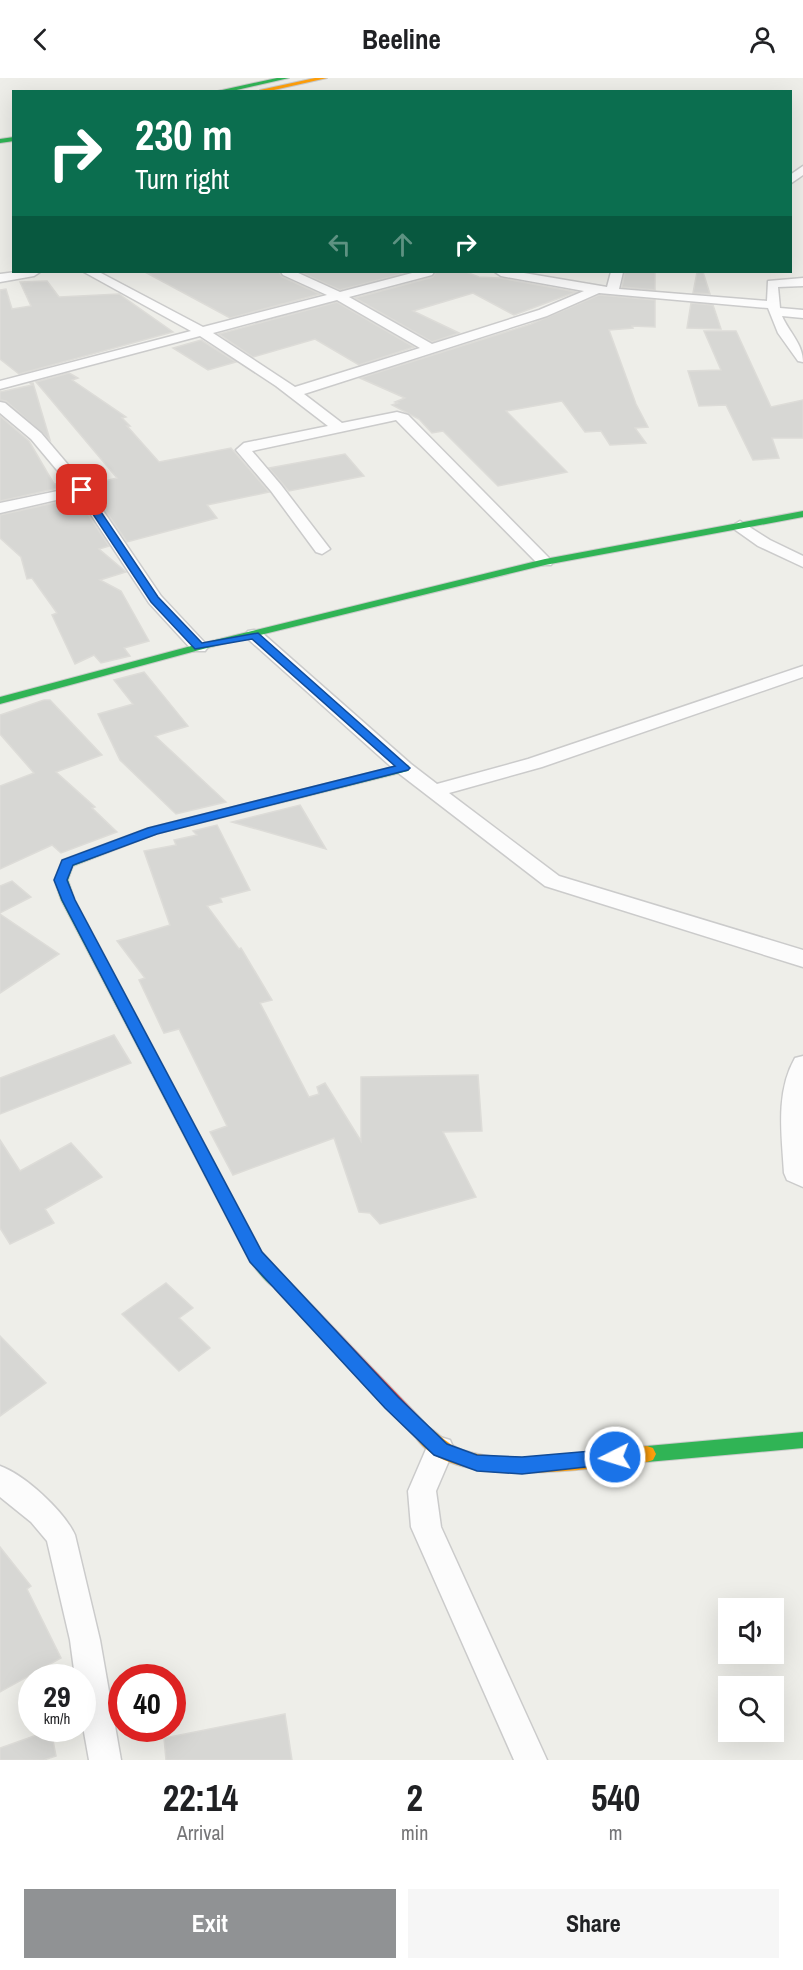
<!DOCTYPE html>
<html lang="en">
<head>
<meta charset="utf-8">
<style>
  body { margin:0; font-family:"Archivo Narrow",sans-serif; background:#f6f6f6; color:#202124; height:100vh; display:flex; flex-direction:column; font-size:22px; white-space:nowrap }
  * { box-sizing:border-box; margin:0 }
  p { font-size:20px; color:#757577 }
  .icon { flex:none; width:33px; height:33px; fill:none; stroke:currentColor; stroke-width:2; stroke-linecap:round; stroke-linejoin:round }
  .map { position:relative; height:1682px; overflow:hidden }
  .panel { display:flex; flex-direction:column; background:#fff; flex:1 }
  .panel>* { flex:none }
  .top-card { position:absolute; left:12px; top:12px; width:780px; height:183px; border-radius:0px; box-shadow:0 6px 24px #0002; background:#0b6e4f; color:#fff; overflow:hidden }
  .tools { position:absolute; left:718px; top:1520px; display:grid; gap:12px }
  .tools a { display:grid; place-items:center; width:66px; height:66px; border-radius:0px; background:#fff; box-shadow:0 6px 24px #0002; font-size:30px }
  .speed { position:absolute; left:18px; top:1586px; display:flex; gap:12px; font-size:30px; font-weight:700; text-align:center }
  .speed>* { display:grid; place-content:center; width:78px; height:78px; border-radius:50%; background:#fff; box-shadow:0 6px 24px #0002; line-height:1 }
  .speed small { font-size:15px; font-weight:400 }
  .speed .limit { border:9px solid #d22; background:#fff; color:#111 }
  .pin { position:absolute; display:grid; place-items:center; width:51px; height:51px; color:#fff; margin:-26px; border-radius:12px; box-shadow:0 3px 9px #0006 }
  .me { position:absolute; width:66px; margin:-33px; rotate:265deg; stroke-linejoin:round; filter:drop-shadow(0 0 4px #0008) }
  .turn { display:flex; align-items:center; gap:21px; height:126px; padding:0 24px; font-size:27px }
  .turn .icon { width:78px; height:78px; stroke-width:2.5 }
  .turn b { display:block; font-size:42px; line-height:51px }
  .lanes { display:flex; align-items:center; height:57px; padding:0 24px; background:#0003; justify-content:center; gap:30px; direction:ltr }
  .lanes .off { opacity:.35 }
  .eta { display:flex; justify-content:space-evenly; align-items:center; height:102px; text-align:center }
  .eta b { font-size:36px; font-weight:700; line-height:42px }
  .button { display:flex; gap:12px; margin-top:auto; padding:12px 24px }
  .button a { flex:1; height:69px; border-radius:0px; background:#909294; color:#fff; font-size:24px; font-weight:700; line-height:69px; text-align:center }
  .button a+a { background:#f6f6f6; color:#202124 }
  header { display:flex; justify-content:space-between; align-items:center; height:78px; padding:0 24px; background:#fff; font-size:27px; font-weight:700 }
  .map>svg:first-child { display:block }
</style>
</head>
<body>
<header><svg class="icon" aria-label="back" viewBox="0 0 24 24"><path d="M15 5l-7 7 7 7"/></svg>Beeline<svg class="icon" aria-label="person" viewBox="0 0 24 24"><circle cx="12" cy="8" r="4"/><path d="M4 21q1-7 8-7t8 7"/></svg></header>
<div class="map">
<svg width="803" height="1682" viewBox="0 0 803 1682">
  <rect width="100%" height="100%" fill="#eeeee9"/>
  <g fill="#d7d7d4" stroke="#dddcd8" stroke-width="1.5">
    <path d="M145 194H279L282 199 320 216 230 240Z"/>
    <path d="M300 194H409L340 212Z"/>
    <path d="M436 194H466L479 199 500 200 576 214 514 237 473 215 413 233 459 255 432 264 355 220 433 199Z"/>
    <path d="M625 194H655V212L622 209Z"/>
    <path d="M697 194H703L710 216 693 215Z"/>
    <path d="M47 203 59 219 119 216 173 254 19 296 0 281V212L6 211 12 231 31 228 20 204Z"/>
    <path d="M599 217 655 222V249L632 248 633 250 609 252 636 326 648 349 635 350 646 365 610 367 601 353 585 354 562 323 506 333 567 394 498 408 443 353 432 355 419 341 392 327 398 325 395 324 405 320 360 300 531 246Z"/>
    <path d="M337 224 414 269 359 287 315 261 253 279 219 256Z"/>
    <path d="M691 225 713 227 721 251 687 250Z"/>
    <path d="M704 253H736L771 329 803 322V360H772L779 380 753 382 726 327 699 328 688 293 721 292Z"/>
    <path d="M201 262 236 284 208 292 173 270Z"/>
    <path d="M69 295 78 300 72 302 126 339 122 340 130 348H127L159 384 231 370 269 414 207 427 217 440 127 464 88 407 117 400 36 304Z"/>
    <path d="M30 305H33L50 362 6 323 0 322V314L32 307Z"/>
    <path d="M0 338 29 363 54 406 62 405 63 409 0 423Z"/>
    <path d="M345 376 364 398 289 413 269 390Z"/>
    <path d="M77 420 109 468 99 471 126 494 100 502 121 513 149 563 124 570 130 578 101 585 94 577 75 586 52 537 57 535 32 500 27 501 21 479 0 460V437Z"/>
    <path d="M144 594 188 648 155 658 226 724 176 736 120 682 98 636 133 626 114 602Z"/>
    <path d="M44 622H50L102 677 56 694 95 729 92 730 117 754 61 775 52 767 0 791V708L34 695 0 656V637Z"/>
    <path d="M300 727 326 771 232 744Z"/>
    <path d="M217 747 250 812 220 820 222 824 207 828 239 871 241 870 272 922 260 925 309 1019 319 1016 317 1009 325 1005 361 1063V999L478 997 482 1053 443 1054 476 1119 380 1146 370 1135 359 1134 334 1060 233 1097 210 1054 227 1048 179 951 164 955 139 902 145 900 117 863 170 847 144 773 176 767 174 762 197 757 193 753Z"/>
    <path d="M12 803 31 819 0 835V808Z"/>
    <path d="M0 836 59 876 0 915Z"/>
    <path d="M114 957 131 985 0 1036V1000Z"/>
    <path d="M0 1062 20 1093 71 1065 102 1099 45 1131 54 1145 10 1166 0 1150Z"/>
    <path d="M166 1205 193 1230 179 1240 210 1270 179 1293 122 1236Z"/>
    <path d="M0 1258 46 1305 0 1338Z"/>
    <path d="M0 1469 31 1508 27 1511 61 1580 0 1614Z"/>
    <path d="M285 1636 292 1682H166L164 1660Z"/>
    <path d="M51 1652 56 1678 44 1682H0V1670Z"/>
  </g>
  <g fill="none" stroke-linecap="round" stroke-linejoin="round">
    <g stroke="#cbcbcb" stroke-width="3">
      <g id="street">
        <path d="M803 88V97L790 106V97Z"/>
        <path d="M16 194H40L34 198 0 204V196Z"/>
        <path d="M84 194H99L203 249 327 217 283 197 281 194H296L340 214 416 194H434L432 197 349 219 432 266 539 232 584 213 501 198 495 194H518L607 209 611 194H623L619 211 767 223 768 203 803 200V208L778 209 780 230 803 232V240L782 238C789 254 803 266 803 284L798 283 778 255 768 230 599 215 547 238 304 316 342 345 397 334 408 337 553 484 551 487H539L396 342 252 373 281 407 330 471 322 476 316 474 271 413 236 372 244 365 328 348 276 308 200 258 0 311V303L191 253ZM337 222 420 270 295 309 213 255Z"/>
        <path d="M0 324 5 325 41 355 87 409 161 518 205 565 208 569 205 573H193L149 525 78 417 0 435V425L72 410 31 361 0 335Z"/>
        <path d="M740 443 770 462 803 478V489L758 468 734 451 732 448Z"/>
        <path d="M254 552 260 553 411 686 437 706 528 681 803 588V599L542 689 449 715 559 798 803 872V889L545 808 397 694 248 561 245 557 248 553Z"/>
        <path d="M803 978V1109L787 1102 784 1095C782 1057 775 1015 795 980Z"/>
        <path d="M440 1359 450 1362 454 1371 436 1413 441 1449 547 1682H514L411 1449 408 1413 430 1362Z"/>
        <path d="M0 1388C25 1397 64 1433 75 1457L100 1562 121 1682H89L82 1643V1599H75L70 1562 47 1463 31 1444 0 1419Z"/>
      </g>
    </g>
    <g stroke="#cbcbcb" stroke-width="2">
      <g id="fast">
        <path d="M277 0H289L228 14H213Z"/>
        <path d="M14 59V63L0 65V61Z"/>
        <path d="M803 433V439L545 487 203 571 0 626V619L195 567 545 481Z"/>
        <path d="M404 686 408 687 410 690 408 693 156 756 73 788 68 802 75 822 262 1174 287 1201 289 1206 287 1211C272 1216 259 1194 250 1184L61 822 54 802 62 782 148 750Z"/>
        <path d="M803 1354V1370L647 1384 641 1382 638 1376 641 1370 647 1368Z"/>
      </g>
    </g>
    <g stroke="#cbcbcb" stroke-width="2">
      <g id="slow">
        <path d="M315 0H327L265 14 260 12Z"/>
        <path d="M421 1345C436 1350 444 1366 463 1372 518 1390 591 1374 647 1368L653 1370 656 1376 653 1382 647 1384C591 1390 442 1417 412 1353L415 1347Z"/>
      </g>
    </g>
    <g stroke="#cbcbcb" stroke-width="2">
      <path id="jam" d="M281 1199 287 1201 427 1347 430 1353 427 1359 421 1361 415 1359 386 1330 275 1211 273 1206 275 1201Z"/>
    </g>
    <use href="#street" fill="#fcfcfc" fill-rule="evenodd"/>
    <use href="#fast" fill="#30b455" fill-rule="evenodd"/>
    <use href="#slow" fill="#ff9f0a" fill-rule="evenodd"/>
    <use href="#jam" fill="#e5322d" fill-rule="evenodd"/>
  </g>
  <path fill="#1a73e8" stroke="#114b97" stroke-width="1.5" d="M78 410H85L158 519 202 565 258 555 410 690 408 692 157 756 73 787 67 802 75 822 262 1174 398 1319 447 1366 477 1377 522 1379 615 1371 622 1373 625 1379 622 1385 522 1396 477 1393 434 1377 385 1330 250 1184 62 822 54 802 62 782 148 750 395 688 252 561 195 571 151 524 77 412Z"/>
</svg>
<div class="tools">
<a><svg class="icon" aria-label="sound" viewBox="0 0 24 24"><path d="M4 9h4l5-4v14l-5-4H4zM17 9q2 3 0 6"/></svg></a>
<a><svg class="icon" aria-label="search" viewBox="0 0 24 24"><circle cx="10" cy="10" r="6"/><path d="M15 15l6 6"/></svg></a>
</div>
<div class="speed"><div>29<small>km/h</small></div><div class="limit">40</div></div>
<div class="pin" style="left:82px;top:412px;background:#d93025"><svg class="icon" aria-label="arrive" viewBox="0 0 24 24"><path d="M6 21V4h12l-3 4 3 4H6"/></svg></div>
<svg class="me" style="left:615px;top:1379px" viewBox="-20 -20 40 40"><circle r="17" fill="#1a73e8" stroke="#fff" stroke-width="3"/><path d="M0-11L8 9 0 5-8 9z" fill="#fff"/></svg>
<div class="top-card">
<div class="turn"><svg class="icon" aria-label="right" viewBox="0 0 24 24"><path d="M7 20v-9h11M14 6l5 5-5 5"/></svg><div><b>230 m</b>Turn right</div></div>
<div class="lanes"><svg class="icon off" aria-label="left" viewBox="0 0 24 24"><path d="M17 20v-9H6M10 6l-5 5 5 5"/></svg><svg class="icon off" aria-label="ahead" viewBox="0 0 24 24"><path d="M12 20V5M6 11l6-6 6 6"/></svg><svg class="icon" aria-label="right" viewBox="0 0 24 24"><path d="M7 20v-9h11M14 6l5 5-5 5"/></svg></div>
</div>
</div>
<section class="panel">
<div class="eta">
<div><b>22:14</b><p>Arrival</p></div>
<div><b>2</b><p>min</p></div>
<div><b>540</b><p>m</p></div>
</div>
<div class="button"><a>Exit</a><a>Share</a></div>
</section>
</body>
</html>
